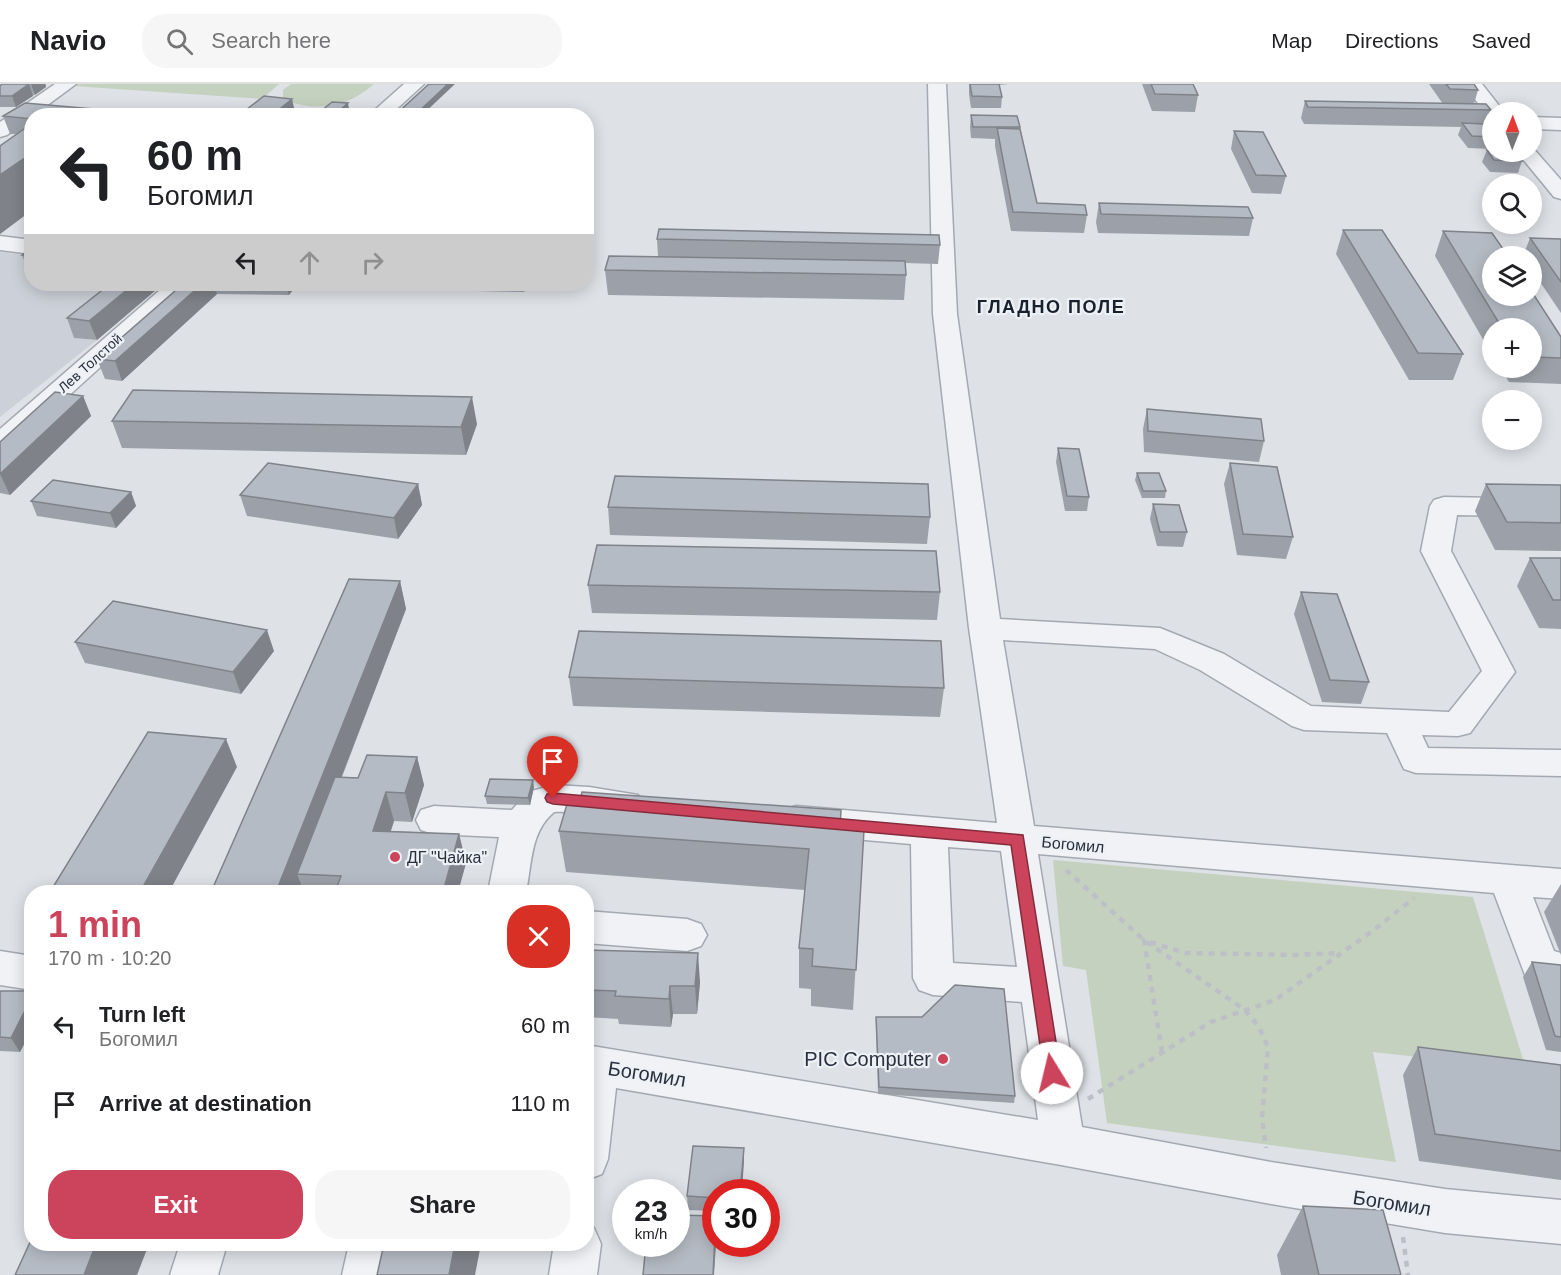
<!DOCTYPE html>
<html lang="en">
<head>
<meta charset="utf-8">
<style>
  body { margin:0; font-family:Arial,sans-serif; background:#f6f6f6; color:#202124; height:100vh; display:flex; flex-direction:column; font-size:22px; white-space:nowrap }
  * { box-sizing:border-box; margin:0 }
  p { font-size:20px; color:#757577 }
  .icon { flex:none; width:33px; height:33px; fill:none; stroke:currentColor; stroke-width:2; stroke-linecap:round; stroke-linejoin:round }
  .map { position:relative; flex:1; overflow:hidden }
  .details { position:absolute; left:24px; top:801px; width:570px; height:366px; display:flex; flex-direction:column; background:#fff; border-radius:24px; box-shadow:0 3px 15px #0003 }
  .details>* { flex:none }
  .hud { position:absolute; left:24px; top:24px; width:570px; height:183px; border-radius:24px; box-shadow:0 3px 15px #0003; background:#fff; color:#202124; overflow:hidden }
  .needle { width:39px; rotate:1deg }
  .buttons { position:absolute; left:1482px; top:18px; display:grid; gap:12px }
  .buttons a { display:grid; place-items:center; width:60px; height:60px; border-radius:50%; background:#fff; box-shadow:0 3px 15px #0003; font-size:30px }
  .speed { position:absolute; left:612px; top:1095px; display:flex; gap:12px; font-size:30px; font-weight:700; text-align:center }
  .speed>* { display:grid; place-content:center; width:78px; height:78px; border-radius:50%; background:#fff; box-shadow:0 3px 15px #0003; line-height:1 }
  .speed small { font-size:15px; font-weight:400 }
  .speed .limit { border:9px solid #d22; background:#fff; color:#111 }
  .pin { position:absolute; display:grid; place-items:center; width:51px; height:51px; color:#fff; margin:-62px -26px; border-radius:50% 50% 50% 0; rotate:-45deg; box-shadow:0 0 6px #0007 }
  .pin .icon { rotate:45deg }
  .me { position:absolute; width:66px; margin:-33px; rotate:351deg; stroke-linejoin:round; filter:drop-shadow(0 0 4px #0008) }
  .turn { display:flex; align-items:center; gap:21px; height:126px; padding:0 24px; font-size:27px }
  .turn .icon { width:78px; height:78px; stroke-width:2.5 }
  .turn b { display:block; font-size:42px; line-height:51px }
  .lanes { display:flex; align-items:center; height:57px; padding:0 24px; background:#0003; justify-content:center; gap:30px; direction:ltr }
  .lanes .off { opacity:.35 }
  .round { display:grid; place-items:center; flex:none; width:63px; height:63px; border-radius:24px; background:#f6f6f6 }
  .headline { display:flex; align-items:center; justify-content:space-between; height:102px; padding:0 24px }
  h1 { font-size:36px; font-weight:700; line-height:45px; color:#cb445c }
  .button { display:flex; gap:12px; margin-top:auto; padding:12px 24px }
  .button a { flex:1; height:69px; border-radius:24px; background:#cb445c; color:#fff; font-size:24px; font-weight:700; line-height:69px; text-align:center }
  .button a+a { background:#f6f6f6; color:#202124 }
  ul { padding:0; list-style:none }
  li { display:flex; align-items:center; gap:18px; height:78px; padding:0 24px }
  li div { flex:1 }
  li b { display:block; font-size:22px }
  li em { font-style:normal }
  header { display:flex; align-items:center; gap:36px; box-sizing:border-box; height:84px; padding:0 30px; background:#fff; border-bottom:2px solid #e0e0e0 }
  header strong { font-size:28px }
  nav { display:flex; gap:33px; margin-inline-start:auto; font-size:21px }
  .search { width:420px; height:54px; background:#f6f6f6; display:flex; align-items:center; gap:15px; box-sizing:border-box; padding:0 21px; border-radius:24px; color:#757577; font-size:22px }
  .map>svg:first-child { display:block }
</style>
</head>
<body>
<header>
<strong>Navio</strong>
<div class="search"><svg class="icon" aria-label="search" viewBox="0 0 24 24"><circle cx="10" cy="10" r="6"/><path d="M15 15l6 6"/></svg>Search here</div>
<nav><a>Map</a><a>Directions</a><a>Saved</a></nav>
</header>
<div class="map">
<svg width="1561" height="1191" viewBox="0 0 1561 1191">
  <rect width="100%" height="100%" fill="#dee2e7"/>
  <path fill="#ccd1d9" d="M0 168 31 172 32 200H140L75 254 97 256 0 333Z"/>
  <g fill="#c4d1bf">
    <path d="M76 0H279L262 15 73 2Z"/>
    <path d="M291 0H374C346 24 319 28 283 16V6Z"/>
    <path d="M1053 776 1473 813 1526 985 1373 968 1396 1078 1107 1039 1086 886 1063 882Z"/>
  </g>
  <g fill="none" stroke-linecap="round" stroke-linejoin="round">
    <g stroke="#a4a9b1" stroke-width="3">
      <g id="minor">
        <path d="M55 0H76L7 51 0 53V38Z"/>
        <path d="M404 0H424L389 32H368Z"/>
        <path d="M928 0H946L957 230 1000 535 1160 544 1224 570 1311 622 1449 628 1482 587 1421 467 1430 422 1434 416 1444 413 1561 415V433L1457 431 1451 467 1515 588 1470 649 1458 652 1422 651 1428 664 1561 666V692L1416 689 1404 685 1387 649 1304 646 1292 642 1200 586 1155 565 1003 556 1034 742 1561 785V815L1533 813 1554 867 1561 869V903L1525 891 1494 809 1038 770 1082 1043 1271 1078 1445 1105 1561 1116V1160L1445 1149 1271 1120 1061 1081 616 1004 608 1075 602 1090 586 1096V961L1038 1036 1022 918 933 911 919 906 913 894 911 760 796 750 783 746 778 736 783 726 796 722 997 739 969 544 933 230ZM948 763 1001 767 1017 883 953 879Z"/>
        <path d="M1463 0H1482L1504 28H1492V33L1488 32Z"/>
        <path d="M1532 33 1561 34V46L1532 45Z"/>
        <path d="M1532 63 1561 96V115L1554 113 1517 68H1532Z"/>
        <path d="M0 152 32 156V170L0 166Z"/>
        <path d="M167 200H192L10 365 0 367V345Z"/>
        <path d="M554 701 589 703 638 711 643 721 638 731C611 739 582 726 554 728 530 748 532 780 526 808H488L499 753 434 750 421 746 416 736 421 726 434 722 512 726 528 708Z"/>
        <path d="M586 827 687 835 701 840 707 851 701 862 687 867 586 859Z"/>
        <path d="M0 867 32 872V906L0 901Z"/>
        <path d="M586 1141 594 1144 601 1160 597 1191H549L554 1160H586Z"/>
        <path d="M180 1160H227L218 1191H170Z"/>
        <path d="M349 1160H396L390 1191H342Z"/>
      </g>
    </g>
    <g stroke="#bcc0c6" stroke-width="4.5" stroke-dasharray="6 6" stroke-linecap="butt">
      <path d="M1066 786 1144 856 1245 926 1259 943 1268 963 1262 1034 1266 1064"/>
      <path d="M1162 968 1144 856 1185 869 1296 871 1341 869"/>
      <path d="M1088 1015 1211 938 1275 916 1374 846 1414 814"/>
      <path d="M1403 1153 1408 1191"/>
    </g>
    <use href="#minor" fill="#f0f2f6" fill-rule="evenodd"/>
  </g>
  <g fill="#9ca1a9">
    <path d="M2 0H48H46V3L16 23H0V2Z"/>
    <path d="M969 0H1009L999 1 1002 13 1001 24H971L969 10Z"/>
    <path d="M1142 0H1193L1198 11 1195 28 1152 27Z"/>
    <path d="M1429 0H1474L1478 6 1474 20 1491 26 1486 40 1492 48V65L1468 64 1458 51 1461 43 1304 40 1301 34 1305 17 1443 20Z"/>
    <path d="M971 31 1020 43 1037 119 1087 131 1084 149 1011 147 995 62V55L971 54 970 43Z"/>
    <path d="M3 32H32V126L0 150 17 50H10Z"/>
    <path d="M1234 47 1286 92 1281 110 1252 109 1231 65Z"/>
    <path d="M1487 66 1522 77 1518 89 1490 88 1482 78Z"/>
    <path d="M1099 119 1253 134 1249 152 1098 149 1096 138Z"/>
    <path d="M1343 146 1463 270 1453 296H1409L1336 170Z"/>
    <path d="M1443 147 1561 253V300L1509 298 1500 284H1532V244H1492V271L1435 172Z"/>
    <path d="M1530 154 1561 155V229L1532 186V172H1523Z"/>
    <path d="M657 155 940 161 938 180 905 179 906 191 904 216 608 211 605 186 658 172Z"/>
    <path d="M32 164V184H27L22 171Z"/>
    <path d="M110 200H163L97 256 74 254 67 234Z"/>
    <path d="M183 200H294L295 203 289 211 217 210 122 297 105 295 97 275Z"/>
    <path d="M298 200H527L524 208 298 203Z"/>
    <path d="M83 312 91 332 10 411 0 409V358Z"/>
    <path d="M1147 325 1264 357 1259 378 1144 368 1143 345Z"/>
    <path d="M112 337 477 340 466 371 122 364Z"/>
    <path d="M1058 364 1089 413 1087 427H1065L1056 378Z"/>
    <path d="M1230 379 1293 453 1286 475 1237 471 1224 400Z"/>
    <path d="M1137 389 1166 407 1165 414H1142L1135 396Z"/>
    <path d="M418 400 422 421 398 455 247 432 240 411Z"/>
    <path d="M1486 400 1561 401V467L1495 466 1475 427Z"/>
    <path d="M131 408 136 422 116 444 37 432 31 417Z"/>
    <path d="M1153 420 1187 448 1183 463 1157 462 1150 435Z"/>
    <path d="M608 423 930 433 927 460 610 451Z"/>
    <path d="M1530 474H1561V545L1539 544 1517 502Z"/>
    <path d="M400 497 406 525 342 693 358 694 417 673 424 701 412 738 394 737 391 747 459 750 466 779 458 808H304L301 800 297 808H211Z"/>
    <path d="M588 501 940 508 937 536 592 529Z"/>
    <path d="M1301 508 1369 598 1361 620 1322 618 1294 530Z"/>
    <path d="M75 558 274 567 241 610 85 579Z"/>
    <path d="M569 593 944 604 940 633 573 622Z"/>
    <path d="M534 703 530 721 487 720 485 712Z"/>
    <path d="M579 721 864 746 853 926 811 922V905L799 904V864L805 806 566 788 559 747Z"/>
    <path d="M1561 800V871L1544 828Z"/>
    <path d="M586 866 700 898 697 930H673L671 943 619 940 618 935 586 933Z"/>
    <path d="M1532 878 1561 881V968L1546 966 1523 893Z"/>
    <path d="M0 907H32V945L20 968 0 967Z"/>
    <path d="M876 933H922L1015 1012 1014 1019 878 1010 876 940Z"/>
    <path d="M1418 963 1561 981V1096L1419 1077 1403 991Z"/>
    <path d="M744 1078 716 1108V1127L688 1126 687 1112Z"/>
    <path d="M1303 1122 1401 1191H1281L1277 1171Z"/>
  </g>
  <g fill="#7f8389">
    <path d="M29 0 33 12 16 23 12 12Z"/>
    <path d="M31 0H45L46 3 35 11Z"/>
    <path d="M448 0H455L421 32H414Z"/>
    <path d="M292 15 296 32H271Z"/>
    <path d="M348 19 350 31 349 32H333Z"/>
    <path d="M32 69V126L0 150V91Z"/>
    <path d="M134 200H163L97 256 89 237Z"/>
    <path d="M202 200H214L217 210 122 297 115 277Z"/>
    <path d="M286 200H294L295 203 289 211Z"/>
    <path d="M523 200H527L524 208Z"/>
    <path d="M83 312 91 332 10 411 0 390Z"/>
    <path d="M472 313 477 340 466 371 461 343Z"/>
    <path d="M418 400 422 421 398 455 394 434Z"/>
    <path d="M131 408 136 422 116 444 110 429Z"/>
    <path d="M400 497 406 525 304 790H297L301 800 297 808H276Z"/>
    <path d="M267 546 274 567 241 610 233 588Z"/>
    <path d="M226 655 237 683 169 808H140Z"/>
    <path d="M417 673 424 701 412 738 405 709Z"/>
    <path d="M533 696 534 703 530 721 528 714Z"/>
    <path d="M386 708 394 737 381 775 373 747Z"/>
    <path d="M459 750 466 779 458 808H443Z"/>
    <path d="M698 869 700 898 697 930 695 902Z"/>
    <path d="M670 902 673 930 671 943 669 915Z"/>
    <path d="M32 913V945L20 968 11 954Z"/>
    <path d="M744 1064V1078L742 1108H740Z"/>
    <path d="M716 1148V1160L714 1191H713Z"/>
    <path d="M96 1160H149L137 1191H84Z"/>
    <path d="M455 1160H481L475 1191H449Z"/>
  </g>
  <g fill="#b5bbc4" stroke="#7f8389" stroke-width="1.5">
    <path d="M2 0H29L12 12H0V2Z"/>
    <path d="M429 0H448L414 32H394Z"/>
    <path d="M970 0H999L1002 13 972 12Z"/>
    <path d="M1151 0H1193L1198 11 1155 10Z"/>
    <path d="M1446 0H1474L1478 6 1450 5Z"/>
    <path d="M264 12 292 15 271 32H238Z"/>
    <path d="M1305 17 1486 20 1491 26 1308 23Z"/>
    <path d="M332 18 348 19 333 32H315Z"/>
    <path d="M25 19 163 31 32 32V35L3 32Z"/>
    <path d="M971 31 1017 32 1020 43H973Z"/>
    <path d="M1462 39 1486 40 1492 48V53L1472 52Z"/>
    <path d="M997 44 1020 45 1037 119 1085 121 1087 131 1013 128Z"/>
    <path d="M24 45 32 46V69L0 91V62Z"/>
    <path d="M1234 47 1263 48 1286 92 1256 91Z"/>
    <path d="M1487 66 1492 67V68H1515L1522 77 1494 76Z"/>
    <path d="M1099 119 1248 123 1253 134 1101 130Z"/>
    <path d="M659 145 939 151 940 161 657 155Z"/>
    <path d="M1343 146H1382L1463 270 1418 269Z"/>
    <path d="M1443 147 1492 149 1508 172H1492V212H1532V208L1561 253V274L1532 273V244H1502Z"/>
    <path d="M1530 154 1561 155V198Z"/>
    <path d="M32 164V172L22 171Z"/>
    <path d="M609 172 905 177 906 191 605 186Z"/>
    <path d="M110 200H134L89 237 67 234Z"/>
    <path d="M183 200H202L115 277 97 275Z"/>
    <path d="M133 306 472 313 461 343 112 337Z"/>
    <path d="M55 308 83 312 0 390V358Z"/>
    <path d="M1147 325 1261 335 1264 357 1148 347Z"/>
    <path d="M1058 364 1079 365 1089 413 1067 412Z"/>
    <path d="M268 379 418 400 394 434 240 411Z"/>
    <path d="M1230 379 1277 383 1293 453 1243 450Z"/>
    <path d="M1137 389H1159L1166 407H1143Z"/>
    <path d="M615 392 928 400 930 433 608 423Z"/>
    <path d="M53 396 131 408 110 429 31 417Z"/>
    <path d="M1486 400 1561 401V439L1507 438Z"/>
    <path d="M1153 420 1179 421 1187 448H1160Z"/>
    <path d="M597 461 936 467 940 508 588 501Z"/>
    <path d="M1530 474H1561V516H1553Z"/>
    <path d="M349 495 400 497 276 808H211Z"/>
    <path d="M1301 508 1337 510 1369 598 1330 596Z"/>
    <path d="M113 517 267 546 233 588 75 558Z"/>
    <path d="M579 547 941 557 944 604 569 593Z"/>
    <path d="M148 648 226 655 140 808H50Z"/>
    <path d="M367 671 417 673 405 709 386 708 373 747 459 750 443 808H335L341 792 297 790 335 693 358 694Z"/>
    <path d="M490 695 533 696 528 714 485 712Z"/>
    <path d="M582 708 841 726 840 744 864 746 856 886 812 882 813 865 799 864 809 765 559 747 567 720 579 721Z"/>
    <path d="M586 866 698 869 695 902H670L669 915 615 912 616 907 586 906Z"/>
    <path d="M1532 878 1561 881V953L1555 952Z"/>
    <path d="M955 901 1004 905 1015 1012 879 1003 876 933H922Z"/>
    <path d="M0 907H32V913L11 954 0 953Z"/>
    <path d="M1418 963 1561 981V1067L1435 1050Z"/>
    <path d="M693 1062 744 1064 740 1108H716V1114L687 1112Z"/>
    <path d="M1303 1122 1383 1126 1401 1191H1319Z"/>
    <path d="M676 1131 716 1132 713 1191H643L646 1160H676Z"/>
    <path d="M32 1154V1160H96L84 1191H15Z"/>
    <path d="M384 1160H455L449 1191H377Z"/>
  </g>
  <path fill="#cb445c" stroke="#842c3c" stroke-width="1.5" d="M553 709 1023 751 1061 989 1059 995 1052 997 1046 995 1044 989 1011 761 553 720 547 718 545 714 547 710Z"/>
  <g fill="#cb445c" stroke="#edf1f5" stroke-width="2">
    <circle cx="395" cy="773" r="6"/>
    <circle cx="943" cy="975" r="6"/>
  </g>
  <g text-anchor="middle" stroke-width="4.5" stroke-linejoin="round" paint-order="stroke">
    <g font-size="14" fill="#28303e" stroke="#edf1f5">
      <text transform="translate(90 279) rotate(-42)" y="5">Лев Толстой</text>
    </g>
    <g font-size="16" fill="#28303e" stroke="#edf1f5">
      <text transform="translate(1073 760) rotate(5)" y="6">Богомил</text>
    </g>
    <g font-size="16" fill="#28303e" stroke="#edf1f5" text-anchor="start">
      <text x="407" y="779">ДГ "Чайка"</text>
    </g>
    <g font-size="18" font-weight="bold" letter-spacing="1.5" fill="#1a212e" stroke="#edf1f5">
      <text x="1051" y="229">ГЛАДНО ПОЛЕ</text>
    </g>
    <g font-size="20" fill="#28303e" stroke="#edf1f5" text-anchor="end">
      <text x="931" y="982">PIC Computer</text>
    </g>
    <g font-size="20" fill="#28303e" stroke="#edf1f5">
      <text transform="translate(647 990) rotate(9)" y="7">Богомил</text>
      <text transform="translate(1392 1119) rotate(9)" y="7">Богомил</text>
    </g>
  </g>
</svg>
<div class="buttons">
<a><svg class="needle" viewBox="-14 -14 28 28"><path d="M0-13l5 13h-10z" fill="#e53935"/><path d="M0 13l5-13h-10z" fill="#757577"/></svg></a>
<a><svg class="icon" aria-label="search" viewBox="0 0 24 24"><circle cx="10" cy="10" r="6"/><path d="M15 15l6 6"/></svg></a>
<a><svg class="icon" aria-label="layers" viewBox="0 0 24 24"><path d="M12 4l9 5-9 5-9-5zM3 14l9 5 9-5"/></svg></a>
<a>+</a>
<a>−</a>
</div>
<div class="speed"><div>23<small>km/h</small></div><div class="limit">30</div></div>
<div class="pin" style="left:553px;top:714px;background:#d93025"><svg class="icon" aria-label="arrive" viewBox="0 0 24 24"><path d="M6 21V4h12l-3 4 3 4H6"/></svg></div>
<svg class="me" style="left:1052px;top:989px" viewBox="-20 -20 40 40"><circle r="19" fill="#fff"/><path d="M0-13L10 11 0 6-10 11z" fill="#cb445c"/></svg>
<div class="hud">
<div class="turn"><svg class="icon" aria-label="left" viewBox="0 0 24 24"><path d="M17 20v-9H6M10 6l-5 5 5 5"/></svg><div><b>60 m</b>Богомил</div></div>
<div class="lanes"><svg class="icon" aria-label="left" viewBox="0 0 24 24"><path d="M17 20v-9H6M10 6l-5 5 5 5"/></svg><svg class="icon off" aria-label="ahead" viewBox="0 0 24 24"><path d="M12 20V5M6 11l6-6 6 6"/></svg><svg class="icon off" aria-label="right" viewBox="0 0 24 24"><path d="M7 20v-9h11M14 6l5 5-5 5"/></svg></div>
</div>
<section class="details">
<div class="headline"><div><h1>1 min</h1><p>170 m · 10:20</p></div><a class="round" style="background:#d93025;color:#fff"><svg class="icon" aria-label="close" viewBox="0 0 24 24"><path d="M6 6l12 12M18 6L6 18"/></svg></a></div>
<ul>
<li><svg class="icon" aria-label="left" viewBox="0 0 24 24"><path d="M17 20v-9H6M10 6l-5 5 5 5"/></svg><div><b>Turn left</b><p>Богомил</p></div><em>60 m</em></li>
<li><svg class="icon" aria-label="arrive" viewBox="0 0 24 24"><path d="M6 21V4h12l-3 4 3 4H6"/></svg><div><b>Arrive at destination</b></div><em>110 m</em></li>
</ul>
<div class="button"><a>Exit</a><a>Share</a></div>
</section>
</div>
</body>
</html>
